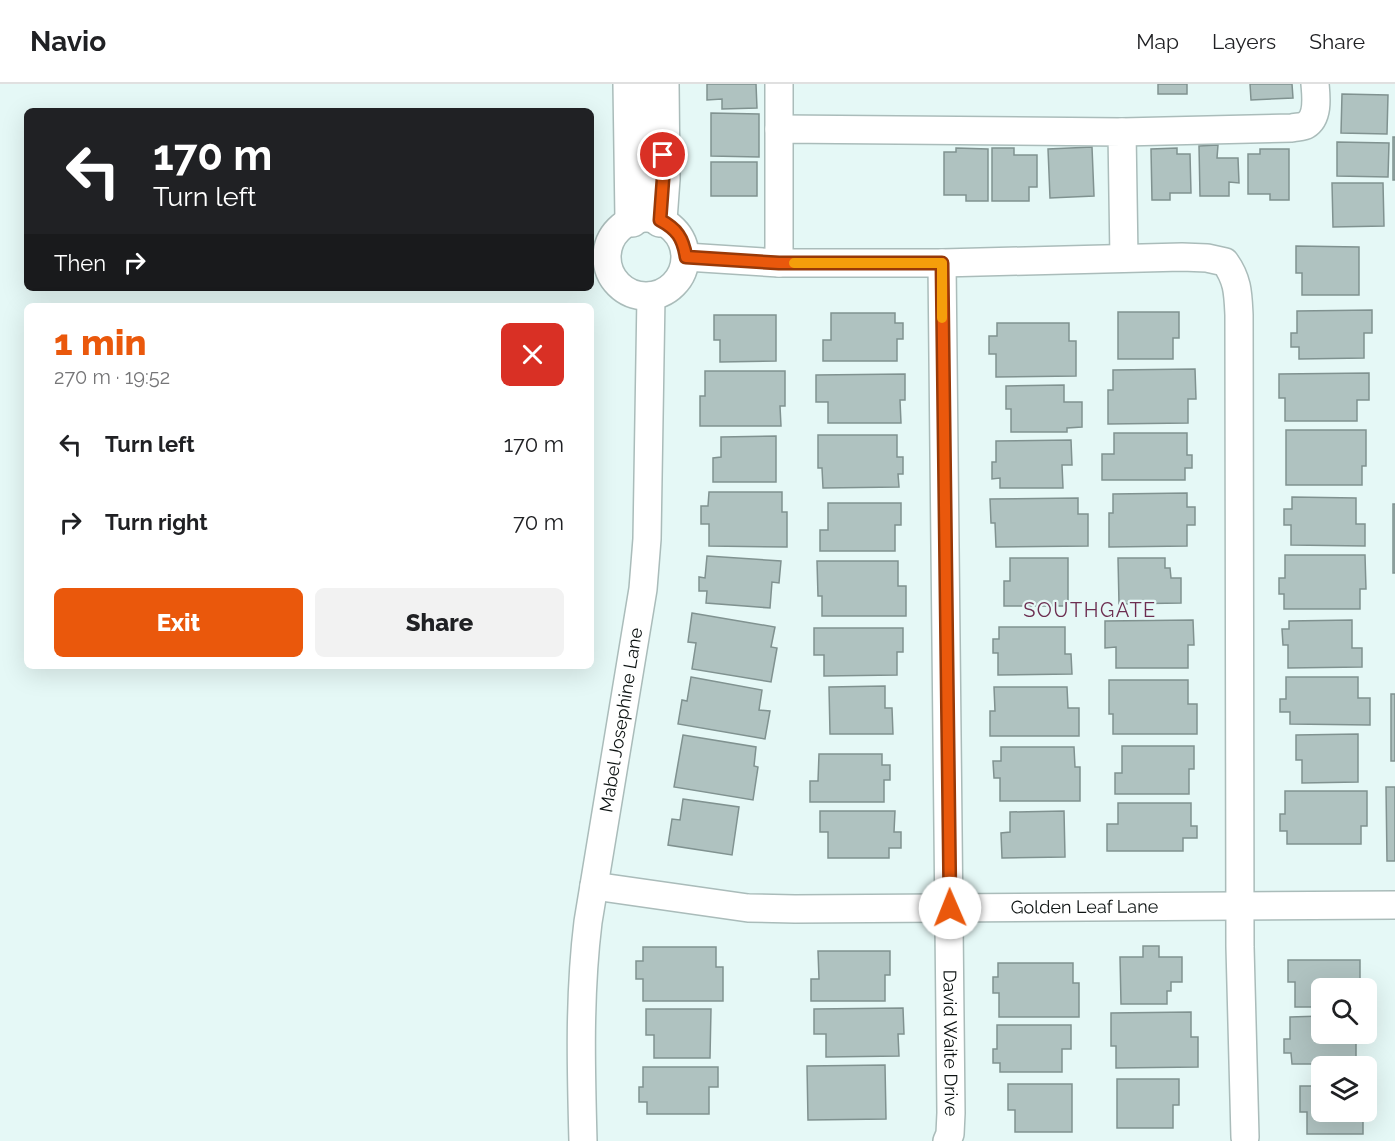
<!DOCTYPE html>
<html lang="en">
<head>
<meta charset="utf-8">
<style>
  body { margin:0; font-family:Raleway,sans-serif; background:#f2f2f2; color:#202124; height:100vh; display:flex; flex-direction:column; font-size:22px; white-space:nowrap }
  * { box-sizing:border-box; margin:0 }
  p { font-size:20px; color:#757577 }
  .icon { flex:none; width:33px; height:33px; fill:none; stroke:currentColor; stroke-width:2; stroke-linecap:round; stroke-linejoin:round }
  .map { position:relative; flex:1; overflow:hidden }
  .drawer { position:absolute; left:24px; top:219px; width:570px; height:366px; display:flex; flex-direction:column; background:#fff; border-radius:9px; box-shadow:0 6px 24px #0002 }
  .drawer>* { flex:none }
  .banner { position:absolute; left:24px; top:24px; width:570px; height:183px; border-radius:9px; box-shadow:0 6px 24px #0002; background:#202124; color:#fff; overflow:hidden }
  .tools { position:absolute; left:1311px; top:894px; display:grid; gap:12px }
  .tools a { display:grid; place-items:center; width:66px; height:66px; border-radius:9px; background:#fff; box-shadow:0 6px 24px #0002; font-size:30px }
  .pin { position:absolute; display:grid; place-items:center; width:51px; height:51px; color:#fff; margin:-26px; border:3px solid #fff; border-radius:50%; box-shadow:0 2px 6px #0007 }
  .me { position:absolute; width:66px; margin:-33px; rotate:359deg; stroke-linejoin:round; filter:drop-shadow(0 0 4px #0008) }
  .turn { display:flex; align-items:center; gap:21px; height:126px; padding:0 30px; font-size:27px }
  .turn .icon { width:78px; height:78px; stroke-width:2.5 }
  .turn b { display:block; font-size:42px; line-height:51px }
  .then { display:flex; align-items:center; height:57px; padding:0 30px; background:#0003; gap:12px; font-size:22px }
  .round { display:grid; place-items:center; flex:none; width:63px; height:63px; border-radius:9px; background:#f2f2f2 }
  .summary { display:flex; align-items:center; justify-content:space-between; height:102px; padding:0 30px }
  h1 { font-size:36px; font-weight:800; line-height:45px; color:#ea580c }
  .button { display:flex; gap:12px; margin-top:auto; padding:12px 30px }
  .button a { flex:1; height:69px; border-radius:9px; background:#ea580c; color:#fff; font-size:24px; font-weight:800; line-height:69px; text-align:center }
  .button a+a { background:#f2f2f2; color:#202124 }
  ul { padding:0; list-style:none }
  li { display:flex; align-items:center; gap:18px; height:78px; padding:0 30px }
  li div { flex:1 }
  li b { display:block; font-size:22px }
  li em { font-style:normal }
  header { display:flex; align-items:center; gap:36px; box-sizing:border-box; height:84px; padding:0 30px; background:#fff; border-bottom:2px solid #e0e0e0 }
  header strong { font-size:28px }
  nav { display:flex; gap:33px; margin-inline-start:auto; font-size:21px }
  .map>svg:first-child { display:block }
</style>
</head>
<body>
<header>
<strong>Navio</strong>
<nav><a>Map</a><a>Layers</a><a>Share</a></nav>
</header>
<div class="map">
<svg width="1395" height="1057" viewBox="0 0 1395 1057">
  <rect width="100%" height="100%" fill="#e5f8f6"/>
  <g fill="#afc2c0" stroke="#809290" stroke-width="1.5">
    <path d="M707 0H756L757 24 722 25V15L707 16Z"/>
    <rect x="1158" y="0" width="29" height="10"/>
    <path d="M1250 0H1292L1293 14 1251 16Z"/>
    <path d="M1342 10 1388 11 1387 50 1341 49Z"/>
    <path d="M711 29 759 30V73L711 72Z"/>
    <rect x="1393" y="53" width="2" height="43"/>
    <path d="M1337 58 1389 59 1388 93 1337 92Z"/>
    <path d="M1218 61 1217 74H1238L1239 99 1229 98V112H1200L1199 62Z"/>
    <path d="M1092 63 1094 112 1050 114 1048 65Z"/>
    <path d="M956 64 988 65V117H966V111H944V68H956Z"/>
    <path d="M992 64H1014V71H1037V103H1029V117H992Z"/>
    <path d="M1177 64V70H1190L1191 109H1170V116H1152L1151 65Z"/>
    <path d="M1260 65H1289V116H1270V110H1248V70H1260Z"/>
    <rect x="711" y="78" width="46" height="34"/>
    <path d="M1332 99H1383L1384 142 1333 143Z"/>
    <path d="M1296 162 1359 163V211H1302V189H1296Z"/>
    <path d="M1372 226V249H1364V274L1299 275V263H1291V249H1297V227Z"/>
    <path d="M1118 228H1179V254H1173V275H1118Z"/>
    <path d="M831 229H895V239H903V255H897V277H823V256H831Z"/>
    <path d="M714 231H776V277L720 278V256H714Z"/>
    <path d="M997 239H1069V257H1076V292L996 293V270H989V252H997Z"/>
    <path d="M1195 285 1196 315H1188V339L1108 340V306H1113V286Z"/>
    <path d="M705 287H785V322H780L781 342H700V312H705Z"/>
    <path d="M1369 289V316H1357V337H1285V314H1279V290Z"/>
    <path d="M905 290V316H900L901 339H828V318H816V291Z"/>
    <path d="M1064 301V318H1082V343L1067 344V348H1011V325H1006V302Z"/>
    <path d="M1286 346H1366V382H1362V401H1286Z"/>
    <path d="M1114 349H1187V371H1192V384H1185V396H1102V370H1114Z"/>
    <path d="M818 351H897V373H903V390H898L899 403 823 404 822 384H818Z"/>
    <path d="M776 352V398H713V374L721 373V353Z"/>
    <path d="M1071 356 1072 381H1062L1063 404H1000V394L992 395V378H996V357Z"/>
    <path d="M709 408H782V428H787V463L709 462V440H701V422H708Z"/>
    <path d="M1187 409V423H1195V441H1187V462L1109 463V429H1113V410Z"/>
    <path d="M1292 413 1356 414V440H1365V462L1291 461V441H1284V425H1292Z"/>
    <path d="M1078 414V430H1088V462L996 463 995 439H991L990 415Z"/>
    <path d="M828 419H901V441H895V467H820V446H828Z"/>
    <rect x="1393" y="420" width="2" height="69"/>
    <path d="M1285 471H1365L1366 505H1360V525H1284V510H1279V494H1285Z"/>
    <path d="M707 472 781 477 779 499 772 498 770 524 706 519 707 507H699V493L705 494Z"/>
    <path d="M1010 474H1068V522H1004V497H1010Z"/>
    <path d="M1118 474H1165V484H1170L1171 494H1181V519L1119 520Z"/>
    <path d="M817 477H898V502H906V532H822V512H818Z"/>
    <path d="M692 529 775 543 771 563 777 564 771 598 692 585 696 559 688 558Z"/>
    <path d="M1193 536 1194 561H1188V584H1116V563L1105 564V537Z"/>
    <path d="M1352 536V564H1362V583L1288 584V561H1283L1282 545H1289V537Z"/>
    <path d="M999 543H1065V570H1071L1072 590 998 591V569H993V555H999Z"/>
    <path d="M814 544H903V568H897V591L824 592V571H814Z"/>
    <path d="M691 593 762 606 759 626 770 627 765 655 678 640 682 616 687 617Z"/>
    <path d="M1286 593H1358V614H1370V641L1290 640V628H1280V615H1286Z"/>
    <path d="M1109 596H1188V620H1197V650H1113V630H1109Z"/>
    <path d="M885 602V624H892L893 650H830L829 603Z"/>
    <path d="M994 603H1067L1068 624H1079V652H990V627H995Z"/>
    <rect x="1391" y="610" width="4" height="67"/>
    <path d="M1358 650V698L1302 699V676H1296V651Z"/>
    <path d="M683 651 756 663 754 682 758 683 753 716 674 703Z"/>
    <path d="M1122 662H1194V685H1189V710H1115V689H1122Z"/>
    <path d="M1001 663H1074L1075 683H1080V717H1000V694H994L993 677H1001Z"/>
    <path d="M819 670H882V681H890V696H884V718H810V697H818Z"/>
    <path d="M1386 703H1395V777H1387Z"/>
    <path d="M1285 707H1367V742H1361V760H1287V747H1280V730H1285Z"/>
    <path d="M683 715 739 723 732 771 668 761 672 735 680 736Z"/>
    <path d="M1118 719H1191V742H1197V754H1183V767H1107V740H1118Z"/>
    <path d="M820 727H895L894 748H901V764H889V774H828V748H820Z"/>
    <path d="M1064 727 1065 773 1002 774 1001 749 1010 748V728Z"/>
    <path d="M1143 862H1159V873H1182V898H1171V907H1167V920H1121L1120 873H1143Z"/>
    <path d="M643 863H716V883H723V917H643V895H636V877H643Z"/>
    <path d="M818 867H890V891H885V917H811V895H819Z"/>
    <path d="M1288 876H1360V903H1369V924H1366V904H1322V923H1295V898H1288Z"/>
    <path d="M998 879H1073V899H1079V933H999V909H993V893H998Z"/>
    <path d="M903 924 904 950H898L899 972 826 973V950H814V925Z"/>
    <path d="M646 925H711L710 974H654V951H646Z"/>
    <path d="M1191 928V953H1198V983L1116 984V962H1111V929Z"/>
    <path d="M1322 932V950H1364V952H1356V980H1292L1291 969H1284V955H1290V933Z"/>
    <path d="M997 941H1071V965H1062V988H1000V979H993V965H997Z"/>
    <path d="M885 981 886 1035 808 1036 807 982Z"/>
    <path d="M643 983H718V1003H709V1030H647V1018H639V1003H643Z"/>
    <path d="M1117 995H1179V1021H1173V1044H1117Z"/>
    <path d="M1008 1000H1072V1048H1015V1026H1008Z"/>
    <path d="M1300 1002H1322V1028H1363V1050H1307V1028H1300Z"/>
  </g>
  <g fill="none" stroke-linecap="round" stroke-linejoin="round">
    <g stroke="#aabcba" stroke-width="30">
      <g id="street">
        <path d="M779 45V0"/>
        <path d="M1122 48 1292 44C1296 43 1303 43 1306 41 1319 33 1316 12 1315 0"/>
        <circle cx="646" cy="173" r="39"/>
        <path d="M686 173 779 179H942L1182 173 1207 174 1225 178C1238 196 1238 210 1239 231L1240 863 1245 1053"/>
        <path d="M779 179V45L1122 48 1124 174"/>
        <path id="s1" d="M942 179 951 1029 950 1050 947 1057"/>
        <path id="s2" d="M594 802 748 824 795 825 1395 821"/>
        <path id="s3" d="M583 1057C581 984 579 911 588 838L643 505 647 455 651 212"/>
      </g>
    </g>
    <g stroke="#aabcba" stroke-width="36">
      <g id="secondary">
        <path d="M630 0 632 136"/>
        <path d="M660 136 663 95 662 0"/>
      </g>
    </g>
    <use href="#street" stroke="#fff" stroke-width="27"/>
    <use href="#secondary" stroke="#fff" stroke-width="33"/>
  </g>
  <g fill="none" stroke-linecap="round" stroke-linejoin="round">
    <g stroke="#983908" stroke-width="15">
      <path id="route" d="M663 71V95L660 136C677 145 683 154 686 173L779 179H942L950 824"/>
    </g>
    <use href="#route" stroke="#ea580c" stroke-width="10"/>
    <path stroke="#f59e0b" stroke-width="10" d="M794 179H942V234"/>
  </g>
  <g text-anchor="middle" stroke-width="4.5" stroke-linejoin="round" paint-order="stroke">
    <g font-size="18" fill="#0d1312" stroke="#e5f8f6">
      <text dy="6" stroke="none"><textPath href="#s3" startOffset="424">Mabel Josephine Lane</textPath></text>
      <text dy="6" stroke="none"><textPath href="#s2" startOffset="492">Golden Leaf Lane</textPath></text>
      <text dy="6" stroke="none"><textPath href="#s1" startOffset="780">David Waite Drive</textPath></text>
    </g>
    <g font-size="20" letter-spacing="1.5" fill="#6c2d50" stroke="#e5f8f6">
      <text x="1090" y="533">SOUTHGATE</text>
    </g>
  </g>
</svg>
<div class="tools">
<a><svg class="icon" aria-label="search" viewBox="0 0 24 24"><circle cx="10" cy="10" r="6"/><path d="M15 15l6 6"/></svg></a>
<a><svg class="icon" aria-label="layers" viewBox="0 0 24 24"><path d="M12 4l9 5-9 5-9-5zM3 14l9 5 9-5"/></svg></a>
</div>
<div class="pin" style="left:663px;top:71px;background:#d93025"><svg class="icon" aria-label="arrive" viewBox="0 0 24 24"><path d="M6 21V4h12l-3 4 3 4H6"/></svg></div>
<svg class="me" style="left:950px;top:824px" viewBox="-20 -20 40 40"><circle r="19" fill="#fff"/><path d="M0-13L10 11 0 6-10 11z" fill="#ea580c"/></svg>
<div class="banner">
<div class="turn"><svg class="icon" aria-label="left" viewBox="0 0 24 24"><path d="M17 20v-9H6M10 6l-5 5 5 5"/></svg><div><b>170 m</b>Turn left</div></div>
<div class="then">Then<svg class="icon" aria-label="right" viewBox="0 0 24 24"><path d="M7 20v-9h11M14 6l5 5-5 5"/></svg></div>
</div>
<section class="drawer">
<div class="summary"><div><h1>1 min</h1><p>270 m · 19:52</p></div><a class="round" style="background:#d93025;color:#fff"><svg class="icon" aria-label="close" viewBox="0 0 24 24"><path d="M6 6l12 12M18 6L6 18"/></svg></a></div>
<ul>
<li><svg class="icon" aria-label="left" viewBox="0 0 24 24"><path d="M17 20v-9H6M10 6l-5 5 5 5"/></svg><div><b>Turn left</b></div><em>170 m</em></li>
<li><svg class="icon" aria-label="right" viewBox="0 0 24 24"><path d="M7 20v-9h11M14 6l5 5-5 5"/></svg><div><b>Turn right</b></div><em>70 m</em></li>
</ul>
<div class="button"><a>Exit</a><a>Share</a></div>
</section>
</div>
</body>
</html>
